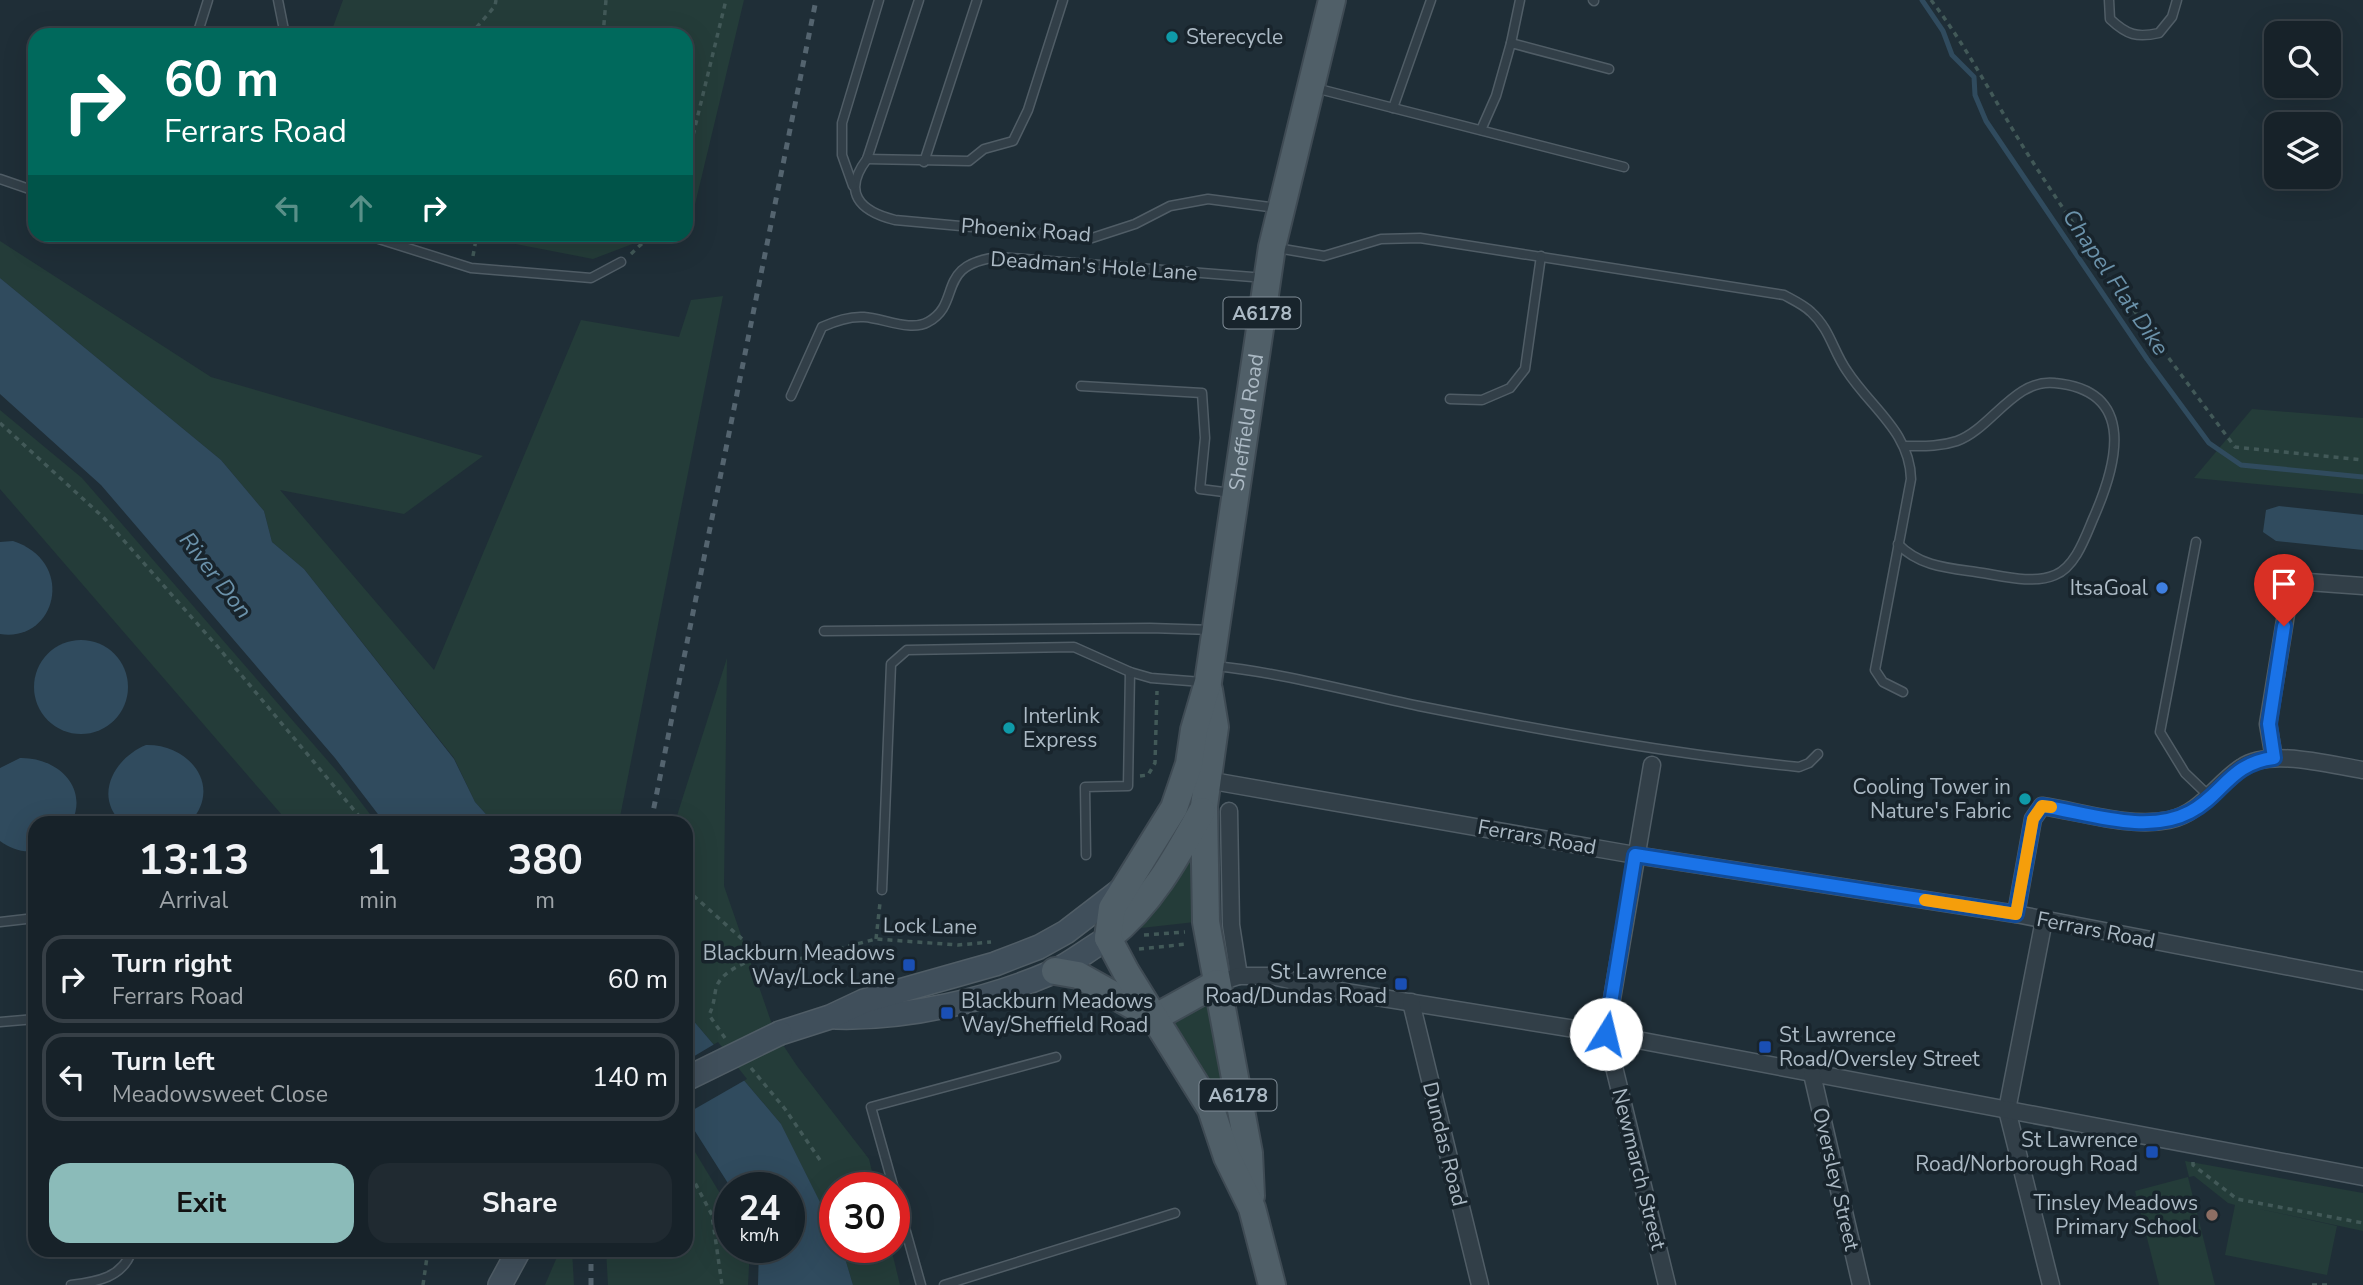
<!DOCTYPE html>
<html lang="en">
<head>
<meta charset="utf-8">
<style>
  body { margin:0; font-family:"Nunito Sans",sans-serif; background:#202a31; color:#f1f3f6; height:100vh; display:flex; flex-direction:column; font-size:26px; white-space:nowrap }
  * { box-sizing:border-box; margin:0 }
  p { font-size:23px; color:#9ea4a8 }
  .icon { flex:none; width:38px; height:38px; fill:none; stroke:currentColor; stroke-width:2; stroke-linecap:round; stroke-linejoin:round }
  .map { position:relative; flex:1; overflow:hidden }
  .side { position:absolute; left:28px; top:816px; width:665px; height:441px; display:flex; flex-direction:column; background:#172229; border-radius:21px; box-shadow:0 7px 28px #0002,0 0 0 2px #363f46 }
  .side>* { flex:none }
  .hud { position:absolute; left:28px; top:28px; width:665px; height:214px; border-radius:21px; box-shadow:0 7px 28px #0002,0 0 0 2px #363f46; background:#00695c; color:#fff; overflow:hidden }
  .buttons { position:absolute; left:2264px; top:21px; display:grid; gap:14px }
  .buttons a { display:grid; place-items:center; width:77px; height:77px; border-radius:14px; background:#172229; box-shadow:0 7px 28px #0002,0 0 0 2px #363f46; font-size:35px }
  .speed { position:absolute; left:714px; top:1172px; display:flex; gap:14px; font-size:35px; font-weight:700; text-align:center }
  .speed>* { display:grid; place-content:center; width:91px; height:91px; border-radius:50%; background:#172229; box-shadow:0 7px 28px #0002,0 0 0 2px #363f46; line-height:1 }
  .speed small { font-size:18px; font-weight:400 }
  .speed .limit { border:10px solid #d22; background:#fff; color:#111 }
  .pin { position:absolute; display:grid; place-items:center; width:60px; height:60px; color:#fff; margin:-72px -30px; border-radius:50% 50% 50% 0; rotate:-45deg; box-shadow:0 0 7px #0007 }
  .pin .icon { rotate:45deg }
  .me { position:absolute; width:77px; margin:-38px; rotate:9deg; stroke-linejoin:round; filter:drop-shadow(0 0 5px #0008) }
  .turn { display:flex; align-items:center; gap:24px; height:147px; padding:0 21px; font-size:32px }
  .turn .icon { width:91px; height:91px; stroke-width:2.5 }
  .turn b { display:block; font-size:49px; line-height:60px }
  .lanes { display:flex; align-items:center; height:66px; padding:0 21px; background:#0003; justify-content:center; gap:35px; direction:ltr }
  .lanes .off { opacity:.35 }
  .eta { display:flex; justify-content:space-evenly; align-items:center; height:119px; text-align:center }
  .eta b { font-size:42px; font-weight:700; line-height:49px }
  .cta { display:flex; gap:14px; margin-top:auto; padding:14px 21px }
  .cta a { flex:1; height:80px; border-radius:21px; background:#8bbbb9; color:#111; font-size:28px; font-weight:700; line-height:80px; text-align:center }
  .cta a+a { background:#202a31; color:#f1f3f6 }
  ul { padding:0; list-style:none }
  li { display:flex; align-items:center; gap:21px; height:88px; margin:0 14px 10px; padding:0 7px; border:4px solid #363f46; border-radius:21px }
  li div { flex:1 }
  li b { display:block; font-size:26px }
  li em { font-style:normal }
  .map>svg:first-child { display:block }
</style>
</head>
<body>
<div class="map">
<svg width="2363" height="1285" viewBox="0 0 2363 1285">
  <rect width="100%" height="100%" fill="#1f2e37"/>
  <g fill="#243c39">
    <path d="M343 0H744L691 221 686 223V35H330Z"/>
    <path d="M470 235H656L593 259Z"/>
    <path d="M0 241 211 377 483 456 404 514 280 490 434 670 581 320 679 337 691 300 723 296 619 822H493L475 802 454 758 304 569 272 542 264 511 221 460 0 278Z"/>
    <path d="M2252 409 2363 418V494L2194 478Z"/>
    <path d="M0 410 82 478 341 776 376 822H288L0 489Z"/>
    <path d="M727 658 724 886 775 1033 797 1066 869 1159 876 1188H835V1232L781 1124 686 1012V822H675Z"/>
    <path d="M1193 844 1195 922 1141 928 1122 940Z"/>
    <path d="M1207 998 1244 1155 1170 1022Z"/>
    <path d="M686 1137 730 1210V1248H750L748 1285H608L606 1250H686Z"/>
    <path d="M2185 1161 2363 1193V1231L2255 1208 2337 1226 2327 1275 2225 1255 2235 1205 2228 1203 2194 1176 2189 1177Z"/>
    <path d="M2188 1177 2215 1285H2159L2135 1191Z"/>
    <path d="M842 1248H891L900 1285H853Z"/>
    <path d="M560 1250H572L574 1285H545Z"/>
  </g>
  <g fill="#304b5e">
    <path d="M0 278 221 460 264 511 272 542 304 569 454 759 475 802 493 822H384L335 758 101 485 0 394Z"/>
    <path d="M2279 506 2363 515V550L2276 541 2263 532 2266 510Z"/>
    <path d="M13 541C77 562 56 643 0 634V542Z"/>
    <circle cx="81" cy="687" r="47"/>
    <path d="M146 745C190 744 223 787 190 822H121C93 794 116 757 146 745Z"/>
    <path d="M20 758C55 757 89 785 72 822H35V851C22 853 10 848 0 841V768Z"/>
    <path d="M686 1012 781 1124 835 1232V1248H842L853 1285H758L759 1248H789V1188H731L686 1117Z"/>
  </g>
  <path fill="#1f2e37" d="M718 1042 747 1079 686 1114V1061Z"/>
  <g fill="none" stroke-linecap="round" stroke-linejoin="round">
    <path stroke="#304b5e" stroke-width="5" d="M1922 0 1943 31 1952 55 1974 77 1975 95 1986 121 2147 359 2209 443 2241 465 2363 477"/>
    <g stroke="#505d66" stroke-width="11">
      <g id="lane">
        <path d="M278 0 285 35"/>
        <path d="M919 0 867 159C842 192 859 211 895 220L1092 238 1135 224 1170 206 1208 199 1277 208"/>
        <path d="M1593 0 1594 1"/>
        <path d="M2109 0 2110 19C2127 35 2137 38 2159 33L2172 17 2177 0"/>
        <path d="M197 35 208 0"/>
        <path d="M1511 43 1520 0"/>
        <path d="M1315 88 1624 167"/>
        <path d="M1393 108 1431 0"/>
        <path d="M1481 130 1496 96 1511 43 1609 69"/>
        <path d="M867 159 969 161 984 149 1013 141 1028 110 1063 0"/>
        <path d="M924 162 977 0"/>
        <path d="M0 179 35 191"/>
        <path d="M853 186 842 155V123L879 0"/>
        <path d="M363 234 471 268 591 278 621 262"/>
        <path d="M1277 248 1324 256 1381 239 1420 238 1784 295C1793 300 1804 305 1811 312 1830 329 1833 351 1847 371 1871 408 1910 432 1911 479L1875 670 1883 682 1903 692"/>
        <path d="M1081 386 1202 393 1205 438 1200 489 1232 493"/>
        <path d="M791 396 822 327C835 321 849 316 864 317 883 318 911 332 928 322 963 303 934 264 999 257L1265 278"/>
        <path d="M1450 399 1482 400 1510 388 1525 369 1541 256"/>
        <path d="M2196 542 2160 732 2185 773 2209 796"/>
        <path d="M1898 544C1919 566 1947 568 1976 572 1999 575 2032 585 2055 575 2075 567 2085 538 2093 519 2116 467 2139 391 2055 383 2015 378 1991 429 1957 441 1939 447 1922 446 1904 446"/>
        <path d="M824 631 1150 628 1213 630"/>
        <path d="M1215 666C1284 673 1351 692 1419 706 1545 731 1671 754 1799 767L1809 763 1818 754"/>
        <path d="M1086 855 1085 787 1128 786 1130 672"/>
        <path d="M882 890 891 664 907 650 1074 647 1130 672 1151 678 1202 682"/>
        <path d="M0 922 35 918"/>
        <path d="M0 1022 35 1019"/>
        <path d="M71 1285C96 1282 123 1278 132 1250"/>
        <path d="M921 1285 871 1107 1056 1057"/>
        <path d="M944 1285 1175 1213"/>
      </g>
    </g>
    <g stroke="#505d66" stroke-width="19">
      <g id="street">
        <path d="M2274 758 2268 724 2288 602 2295 586 2308 582 2363 586"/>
        <path d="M1652 765 1606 1034 1667 1285"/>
        <path d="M1207 780 1635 855 2016 914 2363 981"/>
        <path d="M1229 811 1231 925 1239 976"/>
        <path d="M2016 914 2033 819 2042 806C2082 812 2129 828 2169 820 2200 814 2217 783 2242 767 2270 748 2331 765 2363 770"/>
        <path d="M2044 920 2007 1110 2051 1285"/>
        <path d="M1217 983 1239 976H1272L1333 990 1606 1034 2363 1177"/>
        <path d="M1411 1002 1480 1285"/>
        <path d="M1812 1074 1861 1285"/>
      </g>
    </g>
    <g stroke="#505d66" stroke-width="26">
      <g id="secondary">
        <path d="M836 1017C907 1019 988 1000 1053 972 1072 963 1090 948 1108 938"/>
        <path d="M780 1033 830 1017 864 1001 995 964 1039 947 1066 932 1122 889"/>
        <path d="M500 1285 519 1250"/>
      </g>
    </g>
    <g stroke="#3f4b54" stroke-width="30">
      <g id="primary">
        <path d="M1209 690 1215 727 1204 806 1206 922 1249 1153 1251 1196"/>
        <path d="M1108 938C1151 904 1176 858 1202 811"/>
        <path d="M1055 971 1078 975 1153 1017"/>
        <path d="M1154 1018 1217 983"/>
        <path id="s1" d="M1272 1285 1252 1208 1227 1157 1211 1109 1126 972 1108 938 1112 908 1174 808 1189 764 1194 730 1208 682 1272 247 1332 0"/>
      </g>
    </g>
    <g stroke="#425958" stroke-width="3.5" stroke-dasharray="5 5" stroke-linecap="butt">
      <path d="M1931 0C1968 48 1995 102 2027 153 2091 254 2163 351 2235 447L2363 460"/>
      <path d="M470 35 495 6 496 0"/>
      <path d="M603 35 606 0"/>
      <path d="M686 164 726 0"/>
      <path d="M631 254 652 234"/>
      <path d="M473 256 477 234"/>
      <path d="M0 423 104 518 217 646 364 822"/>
      <path d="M1140 776 1148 775 1155 763 1157 691"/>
      <path d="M686 889 760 955 791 961 876 939 958 945 991 942"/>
      <path d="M1144 935 1185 932"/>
      <path d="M876 939 880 903"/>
      <path d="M1139 949 1187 944"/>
      <path d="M725 1038 709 1015C714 1005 714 998 716 988 721 971 746 963 760 955"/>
      <path d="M751 1068 785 1109 820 1160"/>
      <path d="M2193 1162V1165L2237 1199 2363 1223"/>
      <path d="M686 1166 712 1215 722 1285"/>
      <path d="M423 1285 428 1250"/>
      <path d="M2312 1285H2328"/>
    </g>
    <use href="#lane" stroke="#323f48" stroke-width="8"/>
    <use href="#street" stroke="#323f48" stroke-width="16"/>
    <use href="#secondary" stroke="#404f5b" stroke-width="23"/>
    <use href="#primary" stroke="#505f68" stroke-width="26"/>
    <g stroke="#54646f" stroke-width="5" stroke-dasharray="7 7" stroke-linecap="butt">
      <path d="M651 822 816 0"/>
      <path d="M591 1250V1285"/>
    </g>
    <g stroke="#505d66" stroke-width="26" stroke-linecap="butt">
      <path id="secondary-bridge" d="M686 1079 780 1033"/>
    </g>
    <use href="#secondary-bridge" stroke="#404f5b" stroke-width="23"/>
  </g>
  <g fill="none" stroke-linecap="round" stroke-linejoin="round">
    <g stroke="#114b97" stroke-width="18">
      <path id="route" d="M1606 1034 1635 855 2016 914 2033 819 2042 806C2088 813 2147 835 2190 812 2223 795 2230 763 2274 758L2269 724 2284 626"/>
    </g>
    <use href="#route" stroke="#1a73e8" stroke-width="12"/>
    <path stroke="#f59e0b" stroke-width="12" d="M1925 900 2016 914 2033 819 2042 806 2051 807"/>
  </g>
  <g fill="#0f9aa8" stroke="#18242c" stroke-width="2.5">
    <circle cx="1172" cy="37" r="7"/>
    <circle cx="1009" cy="728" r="7"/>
    <circle cx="2025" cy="799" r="7"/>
  </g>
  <circle fill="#3f7fe0" stroke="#18242c" stroke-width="2.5" cx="2162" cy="588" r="7"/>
  <g fill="#1a4fb4" stroke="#18242c" stroke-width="2.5">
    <rect x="902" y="958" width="14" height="14" rx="3.5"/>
    <rect x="1394" y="977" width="14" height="14" rx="3.5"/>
    <rect x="940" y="1006" width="14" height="14" rx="3.5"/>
    <rect x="1758" y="1040" width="14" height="14" rx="3.5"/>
    <rect x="2145" y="1145" width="14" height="14" rx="3.5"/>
  </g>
  <circle fill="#8d6e63" stroke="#18242c" stroke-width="2.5" cx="2212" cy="1215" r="7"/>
  <g text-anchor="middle" stroke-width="7" stroke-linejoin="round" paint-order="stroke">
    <g fill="#18242c" stroke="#808d97" stroke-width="2">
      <rect x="1223.5" y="297.5" width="77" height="31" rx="5"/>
      <rect x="1199.5" y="1079.5" width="77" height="31" rx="5"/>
    </g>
    <g font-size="19" font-weight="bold" fill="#acbac5">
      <text x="1262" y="320">A6178</text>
      <text x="1238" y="1102">A6178</text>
    </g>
    <g font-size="21" fill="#acbac5" stroke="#18242c" text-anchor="end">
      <text x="1186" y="44" text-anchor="start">Sterecycle</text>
      <text x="2148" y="595">ItsaGoal</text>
      <text x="1023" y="723" text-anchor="start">Interlink<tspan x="1023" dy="24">Express</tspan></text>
      <text x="2011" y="794">Cooling Tower in<tspan x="2011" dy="24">Nature's Fabric</tspan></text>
      <text x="895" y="960">Blackburn Meadows<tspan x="895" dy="24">Way/Lock Lane</tspan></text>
      <text x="1387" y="979">St Lawrence<tspan x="1387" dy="24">Road/Dundas Road</tspan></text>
      <text x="961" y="1008" text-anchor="start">Blackburn Meadows<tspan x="961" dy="24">Way/Sheffield Road</tspan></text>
      <text x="1779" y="1042" text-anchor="start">St Lawrence<tspan x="1779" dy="24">Road/Oversley Street</tspan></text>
      <text x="2138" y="1147">St Lawrence<tspan x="2138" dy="24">Road/Norborough Road</tspan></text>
      <text x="2198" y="1210">Tinsley Meadows<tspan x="2198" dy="24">Primary School</tspan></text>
    </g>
    <g font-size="21" fill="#acbac5" stroke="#18242c">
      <text transform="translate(1026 230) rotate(4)" y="7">Phoenix Road</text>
      <text transform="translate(1094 266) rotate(4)" y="7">Deadman's Hole Lane</text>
      <text dy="7" stroke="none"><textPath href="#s1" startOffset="928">Sheffield Road</textPath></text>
      <text transform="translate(1537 837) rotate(10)" y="7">Ferrars Road</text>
      <text transform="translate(930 926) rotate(1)" y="7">Lock Lane</text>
      <text transform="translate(2096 930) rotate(11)" y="7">Ferrars Road</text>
      <text transform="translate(1445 1144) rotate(76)" y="7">Dundas Road</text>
      <text transform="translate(1639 1169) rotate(76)" y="7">Newmarch Street</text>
      <text transform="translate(1836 1179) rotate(77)" y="7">Oversley Street</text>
    </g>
    <g font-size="23" font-style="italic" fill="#6b92aa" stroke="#18242c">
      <text transform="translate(2116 282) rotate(56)" y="8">Chapel Flat Dike</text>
      <text transform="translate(216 575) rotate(52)" y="8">River Don</text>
    </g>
  </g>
</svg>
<div class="buttons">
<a><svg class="icon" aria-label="search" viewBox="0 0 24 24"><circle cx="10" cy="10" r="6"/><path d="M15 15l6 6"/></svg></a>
<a><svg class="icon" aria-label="layers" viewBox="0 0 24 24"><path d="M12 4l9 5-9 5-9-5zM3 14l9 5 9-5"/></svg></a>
</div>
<div class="speed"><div>24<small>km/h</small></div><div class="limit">30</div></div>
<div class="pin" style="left:2284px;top:626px;background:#d93025"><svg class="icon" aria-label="arrive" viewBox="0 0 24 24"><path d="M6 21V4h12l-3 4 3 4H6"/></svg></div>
<svg class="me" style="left:1606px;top:1034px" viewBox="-20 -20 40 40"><circle r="19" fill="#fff"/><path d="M0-13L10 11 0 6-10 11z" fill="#1a73e8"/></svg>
<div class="hud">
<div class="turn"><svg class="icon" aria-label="right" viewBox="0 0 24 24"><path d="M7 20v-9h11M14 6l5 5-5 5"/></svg><div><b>60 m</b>Ferrars Road</div></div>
<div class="lanes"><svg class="icon off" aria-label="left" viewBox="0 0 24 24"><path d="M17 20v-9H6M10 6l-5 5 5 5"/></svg><svg class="icon off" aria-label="ahead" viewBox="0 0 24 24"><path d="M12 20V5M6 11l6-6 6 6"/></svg><svg class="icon" aria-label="right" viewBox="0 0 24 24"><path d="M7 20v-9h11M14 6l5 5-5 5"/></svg></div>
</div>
<section class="side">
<div class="eta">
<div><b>13:13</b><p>Arrival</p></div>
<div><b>1</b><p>min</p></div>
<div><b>380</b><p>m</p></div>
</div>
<ul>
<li><svg class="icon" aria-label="right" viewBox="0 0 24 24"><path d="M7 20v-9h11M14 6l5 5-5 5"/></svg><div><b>Turn right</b><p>Ferrars Road</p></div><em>60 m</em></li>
<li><svg class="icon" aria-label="left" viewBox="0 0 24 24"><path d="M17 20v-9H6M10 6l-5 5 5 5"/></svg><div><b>Turn left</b><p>Meadowsweet Close</p></div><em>140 m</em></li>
</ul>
<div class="cta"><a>Exit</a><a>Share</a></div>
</section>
</div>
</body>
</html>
